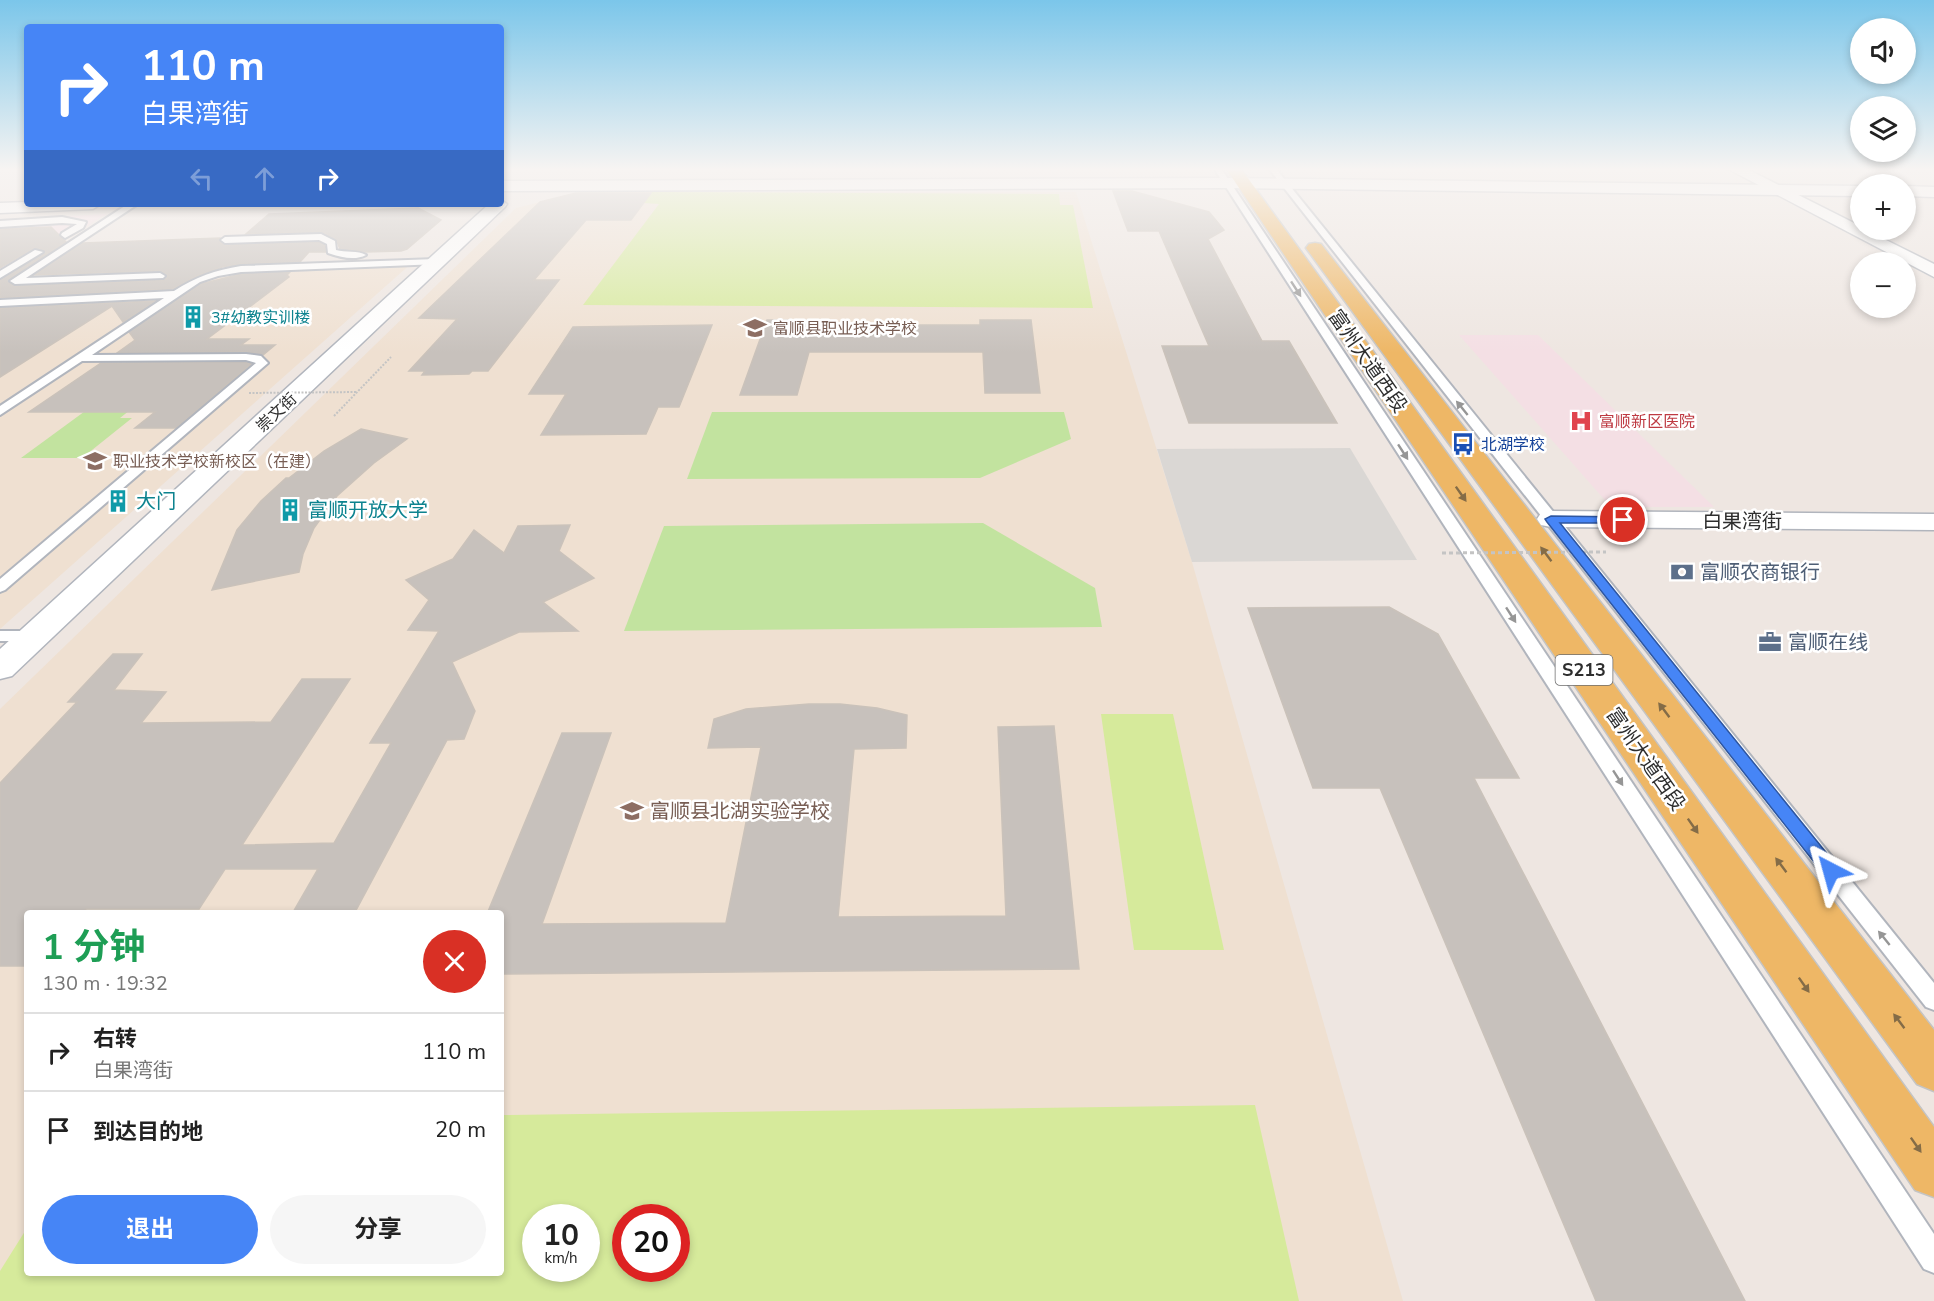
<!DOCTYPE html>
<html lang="zh">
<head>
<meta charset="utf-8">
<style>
  body { margin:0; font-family:"Nunito Sans","Noto Sans SC",sans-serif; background:#f6f6f6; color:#222; height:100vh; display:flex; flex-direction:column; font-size:22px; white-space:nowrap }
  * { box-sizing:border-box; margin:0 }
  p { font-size:20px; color:#767676 }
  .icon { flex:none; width:33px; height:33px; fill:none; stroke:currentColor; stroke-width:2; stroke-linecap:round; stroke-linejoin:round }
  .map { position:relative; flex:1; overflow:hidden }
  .drawer { position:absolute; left:24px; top:910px; width:480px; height:366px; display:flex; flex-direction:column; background:#fff; border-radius:6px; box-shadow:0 3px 9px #0003 }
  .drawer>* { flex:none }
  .top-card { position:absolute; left:24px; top:24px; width:480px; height:183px; border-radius:6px; box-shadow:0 3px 9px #0003; background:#4685f6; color:#fff; overflow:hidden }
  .fabs { position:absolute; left:1850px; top:18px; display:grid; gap:12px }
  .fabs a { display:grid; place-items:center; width:66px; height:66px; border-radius:50%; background:#fff; box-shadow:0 3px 9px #0003; font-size:30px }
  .speed { position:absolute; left:522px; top:1204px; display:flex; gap:12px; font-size:30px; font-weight:700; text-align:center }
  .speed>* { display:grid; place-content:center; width:78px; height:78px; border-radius:50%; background:#fff; box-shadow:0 3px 9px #0003; line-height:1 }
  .speed small { font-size:15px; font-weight:400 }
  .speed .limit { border:9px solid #d22; background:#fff; color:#111 }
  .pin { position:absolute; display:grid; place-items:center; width:51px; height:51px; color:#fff; margin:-26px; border:3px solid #fff; border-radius:50%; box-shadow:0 2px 6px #0007 }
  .me { position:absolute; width:66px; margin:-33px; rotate:321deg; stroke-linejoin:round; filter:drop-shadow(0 0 4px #0008) }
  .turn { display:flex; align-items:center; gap:21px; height:126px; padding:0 18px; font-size:27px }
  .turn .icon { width:78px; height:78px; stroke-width:2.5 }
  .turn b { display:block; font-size:42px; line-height:51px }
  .lanes { display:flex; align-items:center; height:57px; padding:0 18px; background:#0003; justify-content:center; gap:30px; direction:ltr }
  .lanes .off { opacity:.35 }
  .round { display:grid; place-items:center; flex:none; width:63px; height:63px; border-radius:32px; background:#f6f6f6 }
  .overview { display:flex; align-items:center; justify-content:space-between; height:102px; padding:0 18px }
  h1 { font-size:36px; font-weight:700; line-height:45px; color:#1e9e55 }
  .action { display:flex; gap:12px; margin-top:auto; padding:12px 18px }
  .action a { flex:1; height:69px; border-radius:36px; background:#4685f6; color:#fff; font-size:24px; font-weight:700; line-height:69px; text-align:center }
  .action a+a { background:#f6f6f6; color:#222 }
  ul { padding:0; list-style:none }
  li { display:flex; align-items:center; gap:18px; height:78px; padding:0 18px; border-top:2px solid #e0e0e0 }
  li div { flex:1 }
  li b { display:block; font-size:22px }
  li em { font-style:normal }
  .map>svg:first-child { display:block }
</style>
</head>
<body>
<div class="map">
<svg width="1934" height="1301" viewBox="0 0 1934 1301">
  <rect width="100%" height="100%" fill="#eee6e1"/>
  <g fill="#efe0d1" fill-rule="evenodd">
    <path d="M580 192H1076L1192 562 1403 1301H0V709L516 208ZM27 914H501V1274H27ZM536 1218H586V1269H536ZM626 1218H676V1269H626Z"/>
    <path d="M414 261 0 629V293L165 285 184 269Z"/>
  </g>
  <g fill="#f4dfe4">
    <path d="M106 214 0 281V220Z"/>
    <path d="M1459 335H1538L1714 507H1611Z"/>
  </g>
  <g fill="#c2e39f">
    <path d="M92 406H135L120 418H132L82 458H21Z"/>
    <path d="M712 412H1064L1071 439 980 478 687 479Z"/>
    <path d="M983 523 1095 588 1102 627 624 631 664 526Z"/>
  </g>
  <g fill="#d6ea9b" fill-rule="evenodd">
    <path d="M652 192 1059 194 1060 205H1073L1093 308 583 305 659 204 643 203Z"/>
    <path d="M1101 714H1173L1224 950H1134Z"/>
    <path d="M1255 1105 1299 1301H0V1271L27 1228V1274H501V1115ZM536 1218H586V1269H536ZM626 1218H676V1269H626Z"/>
  </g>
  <path fill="#dad7d4" d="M1350 448 1417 560 1192 562 1157 449Z"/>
  <g fill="#c7c1bc" stroke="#cac2ba" stroke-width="1.5">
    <path d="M1113 191H1132L1209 212 1224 230 1208 239 1262 341H1289L1337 423H1189L1162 346H1209L1159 231H1128Z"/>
    <path d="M576 193H651L631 220H586L534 280H559L488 371H472L469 374 422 375 425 371H409L457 319 419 318 540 202Z"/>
    <path d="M418 208 441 220 407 249 401 251 365 252 340 249 336 239 321 232 246 234 269 214Z"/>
    <path d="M51 227 66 242 9 279V283L15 286 163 280 167 278 166 274 160 271 34 275 83 243 220 238V242L225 245 319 242 325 245 326 252H309L300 262 241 264 222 267 197 276 173 289 0 298V280L45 253 44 250 34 248 0 268V229Z"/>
    <path d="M290 272 287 275 289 277 207 339H249L241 345H275L263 355 246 352 117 353 135 340 129 332 201 284 241 274Z"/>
    <path d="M156 301 123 322 112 306 0 377V308Z"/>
    <path d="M767 320H823L822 325H980V320H1031L1040 393H985L983 352H809L797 395H740Z"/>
    <path d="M712 325 679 407H658L646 434 541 435 566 394H529L573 327Z"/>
    <path d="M246 362 251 364 176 428H135L155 412H29L101 363Z"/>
    <path d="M361 429 407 439 374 463 337 496 314 528 303 554 299 572 212 590 237 530 261 501 286 478H289L324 451Z"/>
    <path d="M570 525 559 551 594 578 543 602 578 631 519 632 452 662 475 711 464 739 447 740 354 914H292L318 869H225L199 909H86L83 914H27V966H0V783L77 702H68L113 654H142L114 690 166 692 141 723 271 722 302 679H350L242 845 334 843 391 743H370L439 631 408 630 429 600 406 580 453 559 474 530 504 553 518 526Z"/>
    <path d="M1389 607 1438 634 1519 778H1474L1745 1301H1596L1380 788H1313L1248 608Z"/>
    <path d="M809 704H840L877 708 907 715 906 748 854 749 838 917 1006 916 998 727 1054 726 1079 969 501 974V914H487L562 733H611L542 924 726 923 761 747 708 748 714 719 746 709Z"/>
  </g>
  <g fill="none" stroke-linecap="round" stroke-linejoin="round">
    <g stroke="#b1b5bd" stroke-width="4">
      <g id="lane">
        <path d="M1215 170H1222L1934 1234V1273L1924 1269Z"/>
        <path d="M1270 170H1277L1934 983V1010L1926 1007Z"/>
        <path d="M128 204H138L26 278 160 273 165 276 163 278 15 284 10 281Z"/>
        <path d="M62 217 86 222 83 228 65 238 61 235 62 233 77 224 62 223 0 227V221Z"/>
        <path d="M321 234 335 241 336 250C345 253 358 250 366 255 355 261 339 257 328 253L327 244 319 240 225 243 221 240 225 237Z"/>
        <path d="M35 250 43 252 0 278V271Z"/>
        <path d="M436 259 441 262 439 264 241 272 218 276 200 282 92 355 246 354 261 356 268 363 5 590 0 592V579L256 363 246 360 82 361 0 415V406L164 298 0 306V300L174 291C196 277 215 270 241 266Z"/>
        <path d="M0 631H34L42 636 34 641H0Z"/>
      </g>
    </g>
    <g stroke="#b1b5bd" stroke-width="3">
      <g id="street">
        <path d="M1730 170H1749L1860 226V230H1866L1934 264V277Z"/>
        <path d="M1551 511 1934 514V530L1551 527 1541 525 1537 519 1541 513Z"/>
      </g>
    </g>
    <g stroke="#b1b5bd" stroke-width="3">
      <g id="secondary">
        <path d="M1226 178 1860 186V196L1226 188 501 191V181Z"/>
        <path d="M1905 186 1934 187V197L1905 196Z"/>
        <path d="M501 200 507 204 505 207 12 676 0 679V649L489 204H501Z"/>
        <path d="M27 202V204H101L93 209 0 213V203Z"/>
      </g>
    </g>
    <g stroke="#c4c4c4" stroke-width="3">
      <g id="primary">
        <path d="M1227 170H1242L1934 1127V1197L1915 1190Z"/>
        <path d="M1315 243 1321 244 1934 1030V1091L1917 1084 1309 252 1306 248 1309 244Z"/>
      </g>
    </g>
    <path stroke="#c4c4c4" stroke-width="2" stroke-dasharray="2 1.5" stroke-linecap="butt" d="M334 416 391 357"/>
    <use href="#lane" fill="#fff" fill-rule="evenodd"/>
    <use href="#street" fill="#fff" fill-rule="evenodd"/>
    <use href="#secondary" fill="#fff" fill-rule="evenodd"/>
    <use href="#primary" fill="#eeb766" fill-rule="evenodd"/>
    <path stroke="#c4c4c4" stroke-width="2" stroke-dasharray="2 1.5" stroke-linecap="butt" d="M249 393 357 392"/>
    <path stroke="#c4c4c4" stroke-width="3" stroke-dasharray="4 3" stroke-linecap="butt" d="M1442 553 1606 552"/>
  </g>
  <defs><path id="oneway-solid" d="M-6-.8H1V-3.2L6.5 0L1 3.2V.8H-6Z" transform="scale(1.5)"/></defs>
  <g fill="#969696">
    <use href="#oneway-solid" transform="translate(1296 289) rotate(57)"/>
    <use href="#oneway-solid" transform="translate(1462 408) rotate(-129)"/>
    <use href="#oneway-solid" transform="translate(1403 452) rotate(57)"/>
    <use href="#oneway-solid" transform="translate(1511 615) rotate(57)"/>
    <use href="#oneway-solid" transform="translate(1618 778) rotate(57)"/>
    <use href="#oneway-solid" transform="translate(1884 938) rotate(-129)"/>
  </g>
  <g fill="#846c47">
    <use href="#oneway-solid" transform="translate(1461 494) rotate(55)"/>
    <use href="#oneway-solid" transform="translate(1546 554) rotate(-127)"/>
    <use href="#oneway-solid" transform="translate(1664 710) rotate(-127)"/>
    <use href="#oneway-solid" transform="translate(1693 826) rotate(55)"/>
    <use href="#oneway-solid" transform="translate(1781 865) rotate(-127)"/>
    <use href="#oneway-solid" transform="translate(1804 985) rotate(55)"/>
    <use href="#oneway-solid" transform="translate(1899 1021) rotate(-127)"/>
    <use href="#oneway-solid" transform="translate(1916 1145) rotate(55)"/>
  </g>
  <linearGradient id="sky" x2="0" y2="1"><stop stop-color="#7bc6ea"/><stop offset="0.48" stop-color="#f7f4f2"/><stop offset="1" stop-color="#f7f4f2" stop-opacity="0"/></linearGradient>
  <rect width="1934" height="353" fill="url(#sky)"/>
  <path fill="#4685f6" stroke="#2e56a0" stroke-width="1.5" d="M1551 516 1627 517V522L1623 523H1560L1837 866 1839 871 1837 876 1831 878 1825 876 1547 522 1545 519Z"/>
  <defs>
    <g id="building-bare" transform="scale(1.8)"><path d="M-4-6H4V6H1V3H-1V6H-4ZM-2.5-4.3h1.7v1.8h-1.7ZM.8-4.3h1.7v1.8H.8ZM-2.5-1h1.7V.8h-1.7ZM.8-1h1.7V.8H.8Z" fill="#0f9aa8" stroke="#fff" stroke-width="2.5" paint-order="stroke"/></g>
    <g id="school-bare" transform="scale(1.8)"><path d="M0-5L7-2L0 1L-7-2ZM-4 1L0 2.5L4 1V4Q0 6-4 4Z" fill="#8d6e63" stroke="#fff" stroke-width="2.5" paint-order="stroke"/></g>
    <g id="hospital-bare" transform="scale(1.8)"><path d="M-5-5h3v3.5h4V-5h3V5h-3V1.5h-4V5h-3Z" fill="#e0444e" stroke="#fff" stroke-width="2.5" paint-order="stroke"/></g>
    <g id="bus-bare" transform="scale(1.8)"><path d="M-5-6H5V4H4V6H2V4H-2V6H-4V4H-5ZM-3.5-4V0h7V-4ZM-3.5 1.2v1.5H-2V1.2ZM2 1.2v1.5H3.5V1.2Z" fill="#1a4fb4" stroke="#fff" stroke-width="2.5" paint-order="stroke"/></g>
    <g id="bank-bare" transform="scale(1.8)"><path d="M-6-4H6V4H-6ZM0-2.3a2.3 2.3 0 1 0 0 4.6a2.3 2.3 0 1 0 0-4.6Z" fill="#5c6f8a" stroke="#fff" stroke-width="2.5" paint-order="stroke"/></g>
    <g id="office-bare" transform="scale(1.8)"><path d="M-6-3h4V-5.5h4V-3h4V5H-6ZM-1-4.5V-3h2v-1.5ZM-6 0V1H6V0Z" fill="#5c6f8a" stroke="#fff" stroke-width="2.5" paint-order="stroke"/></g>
  </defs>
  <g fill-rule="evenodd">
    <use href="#building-bare" x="193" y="317"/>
    <use href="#school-bare" x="755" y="328"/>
    <use href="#hospital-bare" x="1581" y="421"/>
    <use href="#bus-bare" x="1463" y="444"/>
    <use href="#school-bare" x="95" y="461"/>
    <use href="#building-bare" x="118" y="501"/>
    <use href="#building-bare" x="290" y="510"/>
    <use href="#bank-bare" x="1682" y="572"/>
    <use href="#office-bare" x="1770" y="642"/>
    <use href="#school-bare" x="632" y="811"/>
  </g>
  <g text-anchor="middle" stroke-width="5" stroke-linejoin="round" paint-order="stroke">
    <g font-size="16" fill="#0d838f" stroke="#fff" text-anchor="start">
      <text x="211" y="323">3#幼教实训楼</text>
    </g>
    <g font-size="16" fill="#785e54" stroke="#fff" text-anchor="start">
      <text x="773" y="334">富顺县职业技术学校</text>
      <text x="113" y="467">职业技术学校新校区（在建）</text>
    </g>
    <g font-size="16" fill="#2e2e2e" stroke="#fff">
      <text transform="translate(276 412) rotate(-43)" y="6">崇文街</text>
    </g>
    <g font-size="16" fill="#be3a42" stroke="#fff" text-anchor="start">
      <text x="1599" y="427">富顺新区医院</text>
    </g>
    <g font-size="16" fill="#164399" stroke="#fff" text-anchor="start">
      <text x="1481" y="450">北湖学校</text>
    </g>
    <rect fill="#fff" stroke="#6d6d6d" stroke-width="1.5" x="1555.5" y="655" width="57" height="30" rx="4.5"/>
    <g font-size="18" font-weight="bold" fill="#2e2e2e">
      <text x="1584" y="676">S213</text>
    </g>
    <g font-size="20" fill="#2e2e2e" stroke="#fff">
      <text transform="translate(1368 361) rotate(55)" y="7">富州大道西段</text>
      <text x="1742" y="528">白果湾街</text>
      <text transform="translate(1646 759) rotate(55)" y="7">富州大道西段</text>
    </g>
    <g font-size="20" fill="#0d838f" stroke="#fff" text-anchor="start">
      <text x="136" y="508">大门</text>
      <text x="308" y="517">富顺开放大学</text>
    </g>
    <g font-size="20" fill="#4e5e75" stroke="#fff" text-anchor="start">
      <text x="1700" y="579">富顺农商银行</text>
      <text x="1788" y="649">富顺在线</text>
    </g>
    <g font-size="20" fill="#785e54" stroke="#fff" text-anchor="start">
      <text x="650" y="818">富顺县北湖实验学校</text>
    </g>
  </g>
</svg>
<div class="fabs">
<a><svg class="icon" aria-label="sound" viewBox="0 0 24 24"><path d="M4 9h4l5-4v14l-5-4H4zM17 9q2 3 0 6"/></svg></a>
<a><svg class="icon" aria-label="layers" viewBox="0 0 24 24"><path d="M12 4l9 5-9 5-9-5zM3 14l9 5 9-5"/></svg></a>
<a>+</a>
<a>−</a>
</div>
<div class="speed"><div>10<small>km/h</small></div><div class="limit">20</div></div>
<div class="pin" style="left:1623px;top:520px;background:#d93025"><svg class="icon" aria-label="arrive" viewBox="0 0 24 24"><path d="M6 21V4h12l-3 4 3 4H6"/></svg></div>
<svg class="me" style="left:1831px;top:871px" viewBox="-20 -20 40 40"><path d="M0-17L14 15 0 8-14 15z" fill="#4685f6" stroke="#fff" stroke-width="4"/></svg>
<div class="top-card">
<div class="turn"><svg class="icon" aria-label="right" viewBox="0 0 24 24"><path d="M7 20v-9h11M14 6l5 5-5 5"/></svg><div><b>110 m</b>白果湾街</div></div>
<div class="lanes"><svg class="icon off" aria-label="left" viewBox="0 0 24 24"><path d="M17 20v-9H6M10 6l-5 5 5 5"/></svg><svg class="icon off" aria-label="ahead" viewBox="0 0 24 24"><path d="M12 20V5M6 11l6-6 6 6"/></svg><svg class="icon" aria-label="right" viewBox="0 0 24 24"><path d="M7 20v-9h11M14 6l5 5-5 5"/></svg></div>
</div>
<section class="drawer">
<div class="overview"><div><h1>1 分钟</h1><p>130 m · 19:32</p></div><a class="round" style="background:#d93025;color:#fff"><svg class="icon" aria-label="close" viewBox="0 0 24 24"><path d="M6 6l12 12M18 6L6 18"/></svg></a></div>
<ul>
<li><svg class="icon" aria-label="right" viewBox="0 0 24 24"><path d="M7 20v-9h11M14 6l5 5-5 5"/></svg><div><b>右转</b><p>白果湾街</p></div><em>110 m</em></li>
<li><svg class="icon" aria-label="arrive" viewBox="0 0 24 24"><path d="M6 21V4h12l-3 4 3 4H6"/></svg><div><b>到达目的地</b></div><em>20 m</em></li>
</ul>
<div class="action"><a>退出</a><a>分享</a></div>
</section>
</div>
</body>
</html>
